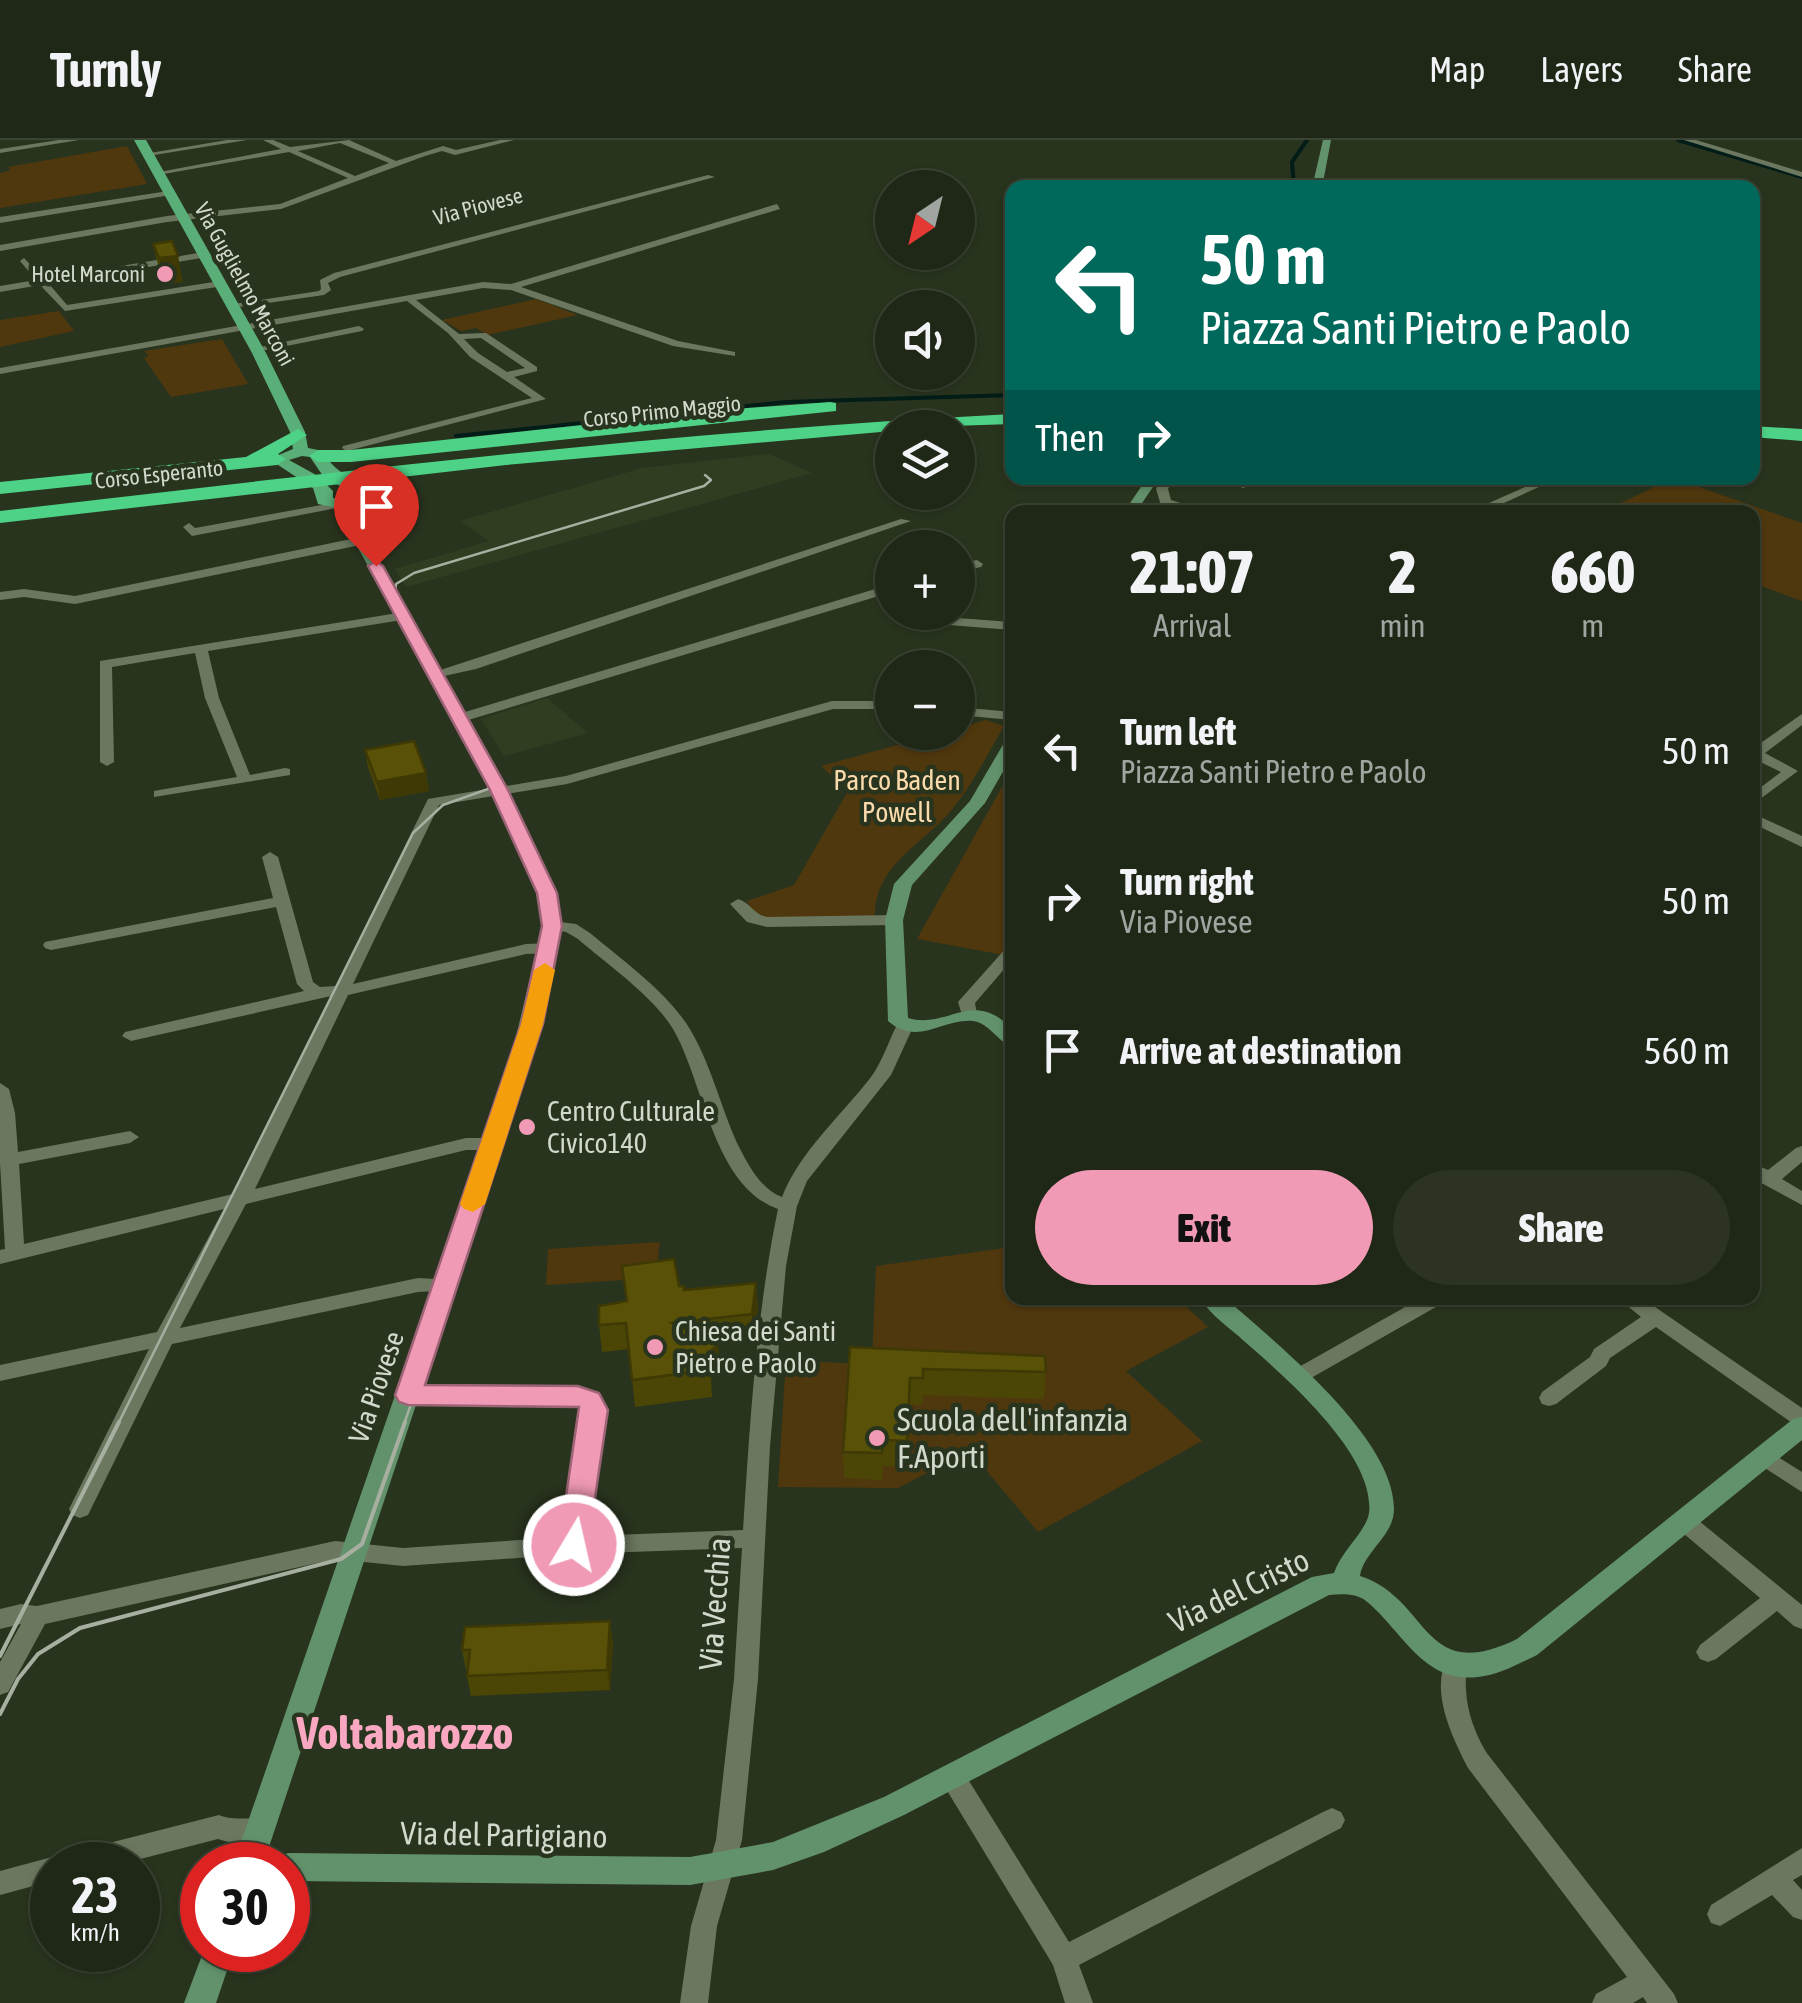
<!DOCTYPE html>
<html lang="en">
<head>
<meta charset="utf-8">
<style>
  body { margin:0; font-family:"Asap Condensed",sans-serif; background:#2c3323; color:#f1f3f6; height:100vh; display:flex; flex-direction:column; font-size:38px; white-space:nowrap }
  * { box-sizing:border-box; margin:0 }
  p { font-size:32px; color:#a1a5a1 }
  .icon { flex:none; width:55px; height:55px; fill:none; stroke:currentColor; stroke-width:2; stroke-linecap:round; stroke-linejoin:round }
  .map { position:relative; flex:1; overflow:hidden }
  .side { position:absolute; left:1005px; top:365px; width:755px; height:800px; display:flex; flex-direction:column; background:#1f2716; border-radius:20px; box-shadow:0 2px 8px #0004,0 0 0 2px #3c4435 }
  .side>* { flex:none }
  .top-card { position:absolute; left:1005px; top:40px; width:755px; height:305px; border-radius:20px; box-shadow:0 2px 8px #0004,0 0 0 2px #3c4435; background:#00695c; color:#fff; overflow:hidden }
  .needle { width:65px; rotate:215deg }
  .controls { position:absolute; left:875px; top:30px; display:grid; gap:20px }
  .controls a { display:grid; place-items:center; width:100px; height:100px; border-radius:50%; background:#1f2716; box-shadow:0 2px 8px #0004,0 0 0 2px #3c4435; font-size:50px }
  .speed { position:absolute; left:30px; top:1702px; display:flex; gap:20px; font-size:50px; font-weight:700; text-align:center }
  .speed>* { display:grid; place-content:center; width:130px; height:130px; border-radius:50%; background:#1f2716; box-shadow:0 2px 8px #0004,0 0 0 2px #3c4435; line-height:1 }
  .speed small { font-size:25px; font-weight:400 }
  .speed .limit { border:15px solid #d22; background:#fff; color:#111 }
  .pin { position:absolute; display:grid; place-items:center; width:85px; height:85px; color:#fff; margin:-102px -42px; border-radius:50% 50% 50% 0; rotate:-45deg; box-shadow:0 0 10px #0007 }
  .pin .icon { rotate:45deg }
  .me { position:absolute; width:110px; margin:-55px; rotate:9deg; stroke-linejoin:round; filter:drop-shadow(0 0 8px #0008) }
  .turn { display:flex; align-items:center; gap:35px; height:210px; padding:0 30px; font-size:45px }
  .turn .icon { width:130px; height:130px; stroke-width:2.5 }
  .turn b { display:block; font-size:70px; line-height:85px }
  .then { display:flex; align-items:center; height:95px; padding:0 30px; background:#0003; gap:20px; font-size:38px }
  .eta { display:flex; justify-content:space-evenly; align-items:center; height:170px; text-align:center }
  .eta b { font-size:60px; font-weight:800; line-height:70px }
  .cta { display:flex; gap:20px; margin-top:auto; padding:20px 30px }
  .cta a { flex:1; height:115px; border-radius:60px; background:#f09ab5; color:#111; font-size:40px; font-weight:800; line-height:115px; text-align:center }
  .cta a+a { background:#2c3323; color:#f1f3f6 }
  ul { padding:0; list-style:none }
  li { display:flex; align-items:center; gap:30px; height:150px; padding:0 30px }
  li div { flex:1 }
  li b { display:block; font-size:38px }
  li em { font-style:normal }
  header { display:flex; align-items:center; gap:60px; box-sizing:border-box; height:140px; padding:0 50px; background:#1f2716; border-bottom:2px solid #3c4435 }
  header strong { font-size:48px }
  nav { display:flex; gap:55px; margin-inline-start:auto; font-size:35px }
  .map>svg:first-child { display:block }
</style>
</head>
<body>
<header>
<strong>Turnly</strong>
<nav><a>Map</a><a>Layers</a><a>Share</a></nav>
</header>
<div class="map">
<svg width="1802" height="1863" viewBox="0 0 1802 1863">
  <rect width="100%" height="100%" fill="#29341e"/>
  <g fill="#303d21">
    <path d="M769 314 812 333 406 447 395 429 489 401 460 381 642 328Z"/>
    <path d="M547 558 588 593 504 616 481 579Z"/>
  </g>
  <g fill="#50380e">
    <path d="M127 6 147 44 0 68V33L11 30 8 27Z"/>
    <path d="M536 159 578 175 488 195 476 188 461 191 442 180Z"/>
    <path d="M59 171 74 191 0 207V180Z"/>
    <path d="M222 199 248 244 171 257 144 218 149 216 144 211Z"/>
    <path d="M1673 338 1802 383V461L1753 443 1752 372H1602Z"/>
    <path d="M986 580 1004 586C988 613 974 642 954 667 925 704 874 724 875 777L768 778 754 774 747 761 794 745 848 651 821 626 941 593 958 592V588Z"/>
    <path d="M1012 629V799L1004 815 917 799Z"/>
    <path d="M660 1102 655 1138 546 1145 548 1109Z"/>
    <path d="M1012 1107V1158H1177L1208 1187 1126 1231 1202 1301 1038 1392 970 1311 898 1348 778 1347 786 1220 879 1225 872 1222 876 1126Z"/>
  </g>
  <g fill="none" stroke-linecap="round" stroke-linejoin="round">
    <g stroke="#021c18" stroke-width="4">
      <path d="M1678 0 1802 37"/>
      <path d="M1294 48 1292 22 1307 0"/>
      <path d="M456 296 786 262 1012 255"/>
    </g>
    <g fill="#6b775f" fill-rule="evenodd">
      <path d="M59 0H79L0 13V9Z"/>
      <path d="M227 0H247L148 16 144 14Z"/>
      <path d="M263 0H273L290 7 349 0 396 21 443 6 456 10 500 0H514L455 15 442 11 425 16 281 69 167 82 0 111V105L167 76 280 64 348 38 289 12 158 35 154 33 281 9ZM340 3 389 23 355 36 298 11Z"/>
      <path d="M1684 0H1696L1802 32V37Z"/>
      <path d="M708 35 715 37 340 137 328 143 331 150 324 155 232 168 227 165 319 151 321 149 320 140 334 133Z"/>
      <path d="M168 51 171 55 0 83V77Z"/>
      <path d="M777 64 780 69 521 147 678 201 735 212V216L673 206 511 150 483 148 416 160 459 194 486 193 537 227V231L514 237 546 259 347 311 342 308 343 306 532 258 470 217 448 193 407 161 0 234V228L483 142 511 144ZM481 198 525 228 507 232 478 213 464 199Z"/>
      <path d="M204 112 207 117 49 144 67 165 220 141 225 144 223 146 65 171 40 145 0 152V146L36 140 20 121 24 118 44 139Z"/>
      <path d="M359 186 364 189 362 191 256 212 251 209Z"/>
      <path d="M1162 338H1173L1168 349 1171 360 1202 370 1203 372H1188L1169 367 1166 372H1156L1160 362 1156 349Z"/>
      <path d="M1252 338H1267L1243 348 1237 345Z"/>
      <path d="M1545 338H1559L1484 372H1469Z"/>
      <path d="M338 362 342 363V367L192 396 183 387 189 383 195 388Z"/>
      <path d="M901 379 911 381 476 529 435 538 428 534Z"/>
      <path d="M361 397 365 398V404L75 464 24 457 0 460V452L24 449 75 456Z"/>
      <path d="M977 420 983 424 981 427 958 432V424Z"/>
      <path d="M892 444V452L465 581H455L453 578 455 575Z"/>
      <path d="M404 472 410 476 408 479 208 511 219 558 250 635 285 628 290 629V635L154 657V651L159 650 237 637 205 558 195 513 112 527 114 622 107 626 100 622V521Z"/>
      <path d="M916 475 1012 482V490L911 482V476Z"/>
      <path d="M832 561H892V569H833L567 644 439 665 353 844 526 804 549 803 557 808 549 813 526 814 348 855 255 1049 466 998H491L500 1004 491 1010H466L246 1064 180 1188 418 1138 452 1140 455 1145 452 1150 418 1152 172 1204 88 1375 80 1378 72 1375 69 1369 149 1209 0 1241V1225L157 1192 224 1069 0 1124V1110L5 1109 0 1023V943L9 949 15 973 18 1012 130 991 139 997 130 1003 19 1024 24 1104 233 1054 331 856 131 901 122 896 125 892 304 851 297 844 276 767 51 810 45 808 43 805 45 802 273 758 262 717 270 712 278 717 313 842 320 847 336 846 428 659 566 636Z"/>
      <path d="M958 567 1012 572V580L958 575Z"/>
      <path d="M1802 574V585L1765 613 1798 631 1752 665V654L1781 632 1752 618V609Z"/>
      <path d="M1752 673 1802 696V707L1752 683Z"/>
      <path d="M738 759C750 762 754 775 767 777L894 775 902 780 894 785 767 787 747 782 730 764Z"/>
      <path d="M552 781 576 784 590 793C622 820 662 848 686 883 710 919 720 966 738 1005 748 1024 760 1049 782 1057 800 1011 841 976 871 937 883 921 889 899 899 881L905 880 914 885 891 935 807 1041 797 1066 786 1126 770 1306 758 1539 742 1700 717 1786 708 1863H680L691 1786 716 1700 734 1539 742 1408 574 1414 403 1426 335 1419 45 1484 8 1552 0 1555V1522L21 1484 0 1489V1469L21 1464 37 1466 335 1401 403 1408 564 1397 582 1265 408 1263 401 1261 398 1255 401 1249 408 1247 578 1248 597 1254 605 1269 587 1396 743 1390C750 1283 756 1175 778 1069 713 1046 704 942 673 889 653 856 608 825 578 799L566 792 546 789 544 786 546 783Z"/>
      <path d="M1012 806V820L975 863 977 874 975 878H963L958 862 1006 808Z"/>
      <path d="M1802 1006V1022L1782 1039 1802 1051V1065L1752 1038V1023L1768 1030 1796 1008Z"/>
      <path d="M1421 1158H1446L1443 1163 1304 1242 1297 1245 1290 1242 1287 1237 1290 1232Z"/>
      <path d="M1618 1158H1642L1802 1268V1287L1795 1285 1656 1187 1610 1218 1606 1226 1556 1264 1549 1266 1542 1264 1539 1258 1542 1252 1590 1217 1594 1209 1641 1177Z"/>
      <path d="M1765 1309 1802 1332V1352L1757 1323 1754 1317 1757 1311Z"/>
      <path d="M1685 1373 1693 1376 1802 1465V1489L1794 1486 1777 1471 1716 1519 1708 1522 1700 1519 1696 1512 1700 1505 1760 1458 1677 1388 1674 1382 1677 1376Z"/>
      <path d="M1455 1515 1463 1518C1468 1529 1465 1538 1466 1550 1467 1572 1475 1593 1486 1612L1674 1854 1678 1863H1647L1643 1857 1633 1863H1592L1596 1854 1627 1837 1468 1628C1452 1597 1430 1552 1447 1518Z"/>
      <path d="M952 1625 961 1628 1069 1802 1323 1672 1332 1668 1341 1672 1345 1680 1341 1688 1079 1825 1093 1863H1065L1053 1825 943 1644 940 1636 943 1628Z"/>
      <path d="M219 1675C236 1682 252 1675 269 1682L273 1690 269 1698C253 1704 234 1705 218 1699L117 1725H52V1741L0 1755V1731L52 1717 59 1720 70 1713Z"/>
      <path d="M1802 1708V1735L1793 1740 1802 1750V1780L1793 1777 1772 1755 1720 1786 1711 1783 1707 1774 1711 1765Z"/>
    </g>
    <g fill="#62926b" fill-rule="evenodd">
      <path d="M1323 0H1331L1322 48H1312Z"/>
      <path d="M1147 338H1159L1136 372H1124Z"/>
      <path d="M346 361 353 365 355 377 507 649 556 753 561 786 529 925 263 1725H233L509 925 543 786 538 753 491 649 341 377 339 365Z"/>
      <path d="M1012 598V616L985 663 912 745 903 780 908 878C948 890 972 847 1012 889V906C997 902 990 883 973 881 943 878 918 907 888 881L885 780 894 744 970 661 1004 603Z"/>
      <path d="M1200 1158H1225C1275 1202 1395 1298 1394 1369 1394 1396 1364 1411 1360 1436 1431 1459 1421 1546 1517 1499L1793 1279 1802 1277V1300L1537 1515C1518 1524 1499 1535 1478 1537 1423 1544 1402 1490 1366 1461 1356 1453 1341 1454 1329 1455L904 1675 824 1712 773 1730 690 1745 288 1741V1725H274L278 1717 288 1713 690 1717 773 1702 884 1657 1312 1437 1334 1433C1341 1411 1366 1392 1369 1373 1376 1315 1284 1236 1244 1201 1230 1188 1210 1175 1200 1158Z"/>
      <path d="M204 1810H234L216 1863H184Z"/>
    </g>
    <path fill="#5aae78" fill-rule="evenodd" d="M134 0H146L266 213 305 292 308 308 323 311C336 339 363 336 374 358L372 361 346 370 318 364 313 348 269 319 293 309 290 292 252 213ZM302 316 310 317 323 336 357 356 345 360 333 358V351L318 336 289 320Z"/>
    <g fill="#4ed288" fill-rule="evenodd">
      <path d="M830 262 836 263V271L351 322H318L309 316 318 310H351L721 270Z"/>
      <path d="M1012 274V284L892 288V291L506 325 0 383V371C337 332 673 291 1012 274Z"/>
      <path d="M1752 286 1802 289V301L1752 297Z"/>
      <path d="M298 289 307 295 278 314 286 319 277 325 0 354V342L246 317Z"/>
    </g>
    <g stroke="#a7afa0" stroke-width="2.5">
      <path d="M118 1284 413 693 443 665 488 649 490 644 480 624"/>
      <path d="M404 1284 518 957 556 806 557 772 527 693 395 451 396 444 414 433 704 346 711 340 705 335"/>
    </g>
    <g stroke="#a7afa0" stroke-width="4">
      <path d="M0 1516 119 1282"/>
      <path d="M0 1574 18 1539 38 1514 80 1488 341 1419 362 1404 405 1282"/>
    </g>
  </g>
  <g fill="#4c4606">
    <path d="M153 104 183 142 164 144 159 129Z"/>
    <path d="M365 610 426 633 429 651 380 660 368 627Z"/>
    <path d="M756 1143 758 1169 754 1201 718 1205 720 1231 711 1240 712 1257 635 1267 629 1209 602 1212 599 1185 627 1161 679 1146 684 1150Z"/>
    <path d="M850 1207 1046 1232 1044 1259 923 1255 922 1265 910 1264 907 1327 883 1326 882 1340 844 1338 843 1312Z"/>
    <path d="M613 1501 610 1550 471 1556 467 1536V1530H466L462 1510Z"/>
  </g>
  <g fill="#3e3905">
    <path d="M178 116 183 142 164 144 159 118Z"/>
    <path d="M426 633 429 651 380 660 377 642Z"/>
    <path d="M756 1143 758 1169 754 1201 752 1174Z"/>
    <path d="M718 1204 720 1231 711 1240 708 1214Z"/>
    <path d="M610 1481 613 1501 610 1550 607 1530Z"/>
  </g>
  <g fill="#585107" stroke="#3e3905" stroke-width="2.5">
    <path d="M172 101 178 116 159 118 153 104Z"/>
    <path d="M414 601 426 633 377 642 365 610Z"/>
    <path d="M674 1119 679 1146H684V1150L756 1143 752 1174 672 1183 718 1204 708 1214 710 1230 632 1240 626 1183 599 1185V1166L627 1161 622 1126Z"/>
    <path d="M850 1207 1045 1216 1046 1232 923 1229V1238H910L907 1301 883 1300 882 1313 843 1312Z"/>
    <path d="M610 1481 607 1530 467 1536 470 1510H462L465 1487Z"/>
  </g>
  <path fill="#f09ab5" stroke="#9c6476" stroke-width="2.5" d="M376 421 383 426 508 650 557 753 562 786 543 884 425 1245 578 1246 599 1253 608 1270 588 1405 584 1413 574 1417 563 1413 559 1405 579 1267 408 1265 399 1262 395 1255 521 884 542 786 537 753 490 650 368 426Z"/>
  <path fill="#f59e0b" d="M545 823 555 830 543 884 485 1064 473 1072 464 1069 460 1064 521 884 534 830Z"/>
  <g fill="#f09ab5" stroke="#29341e" stroke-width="4">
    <circle cx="165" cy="134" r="10"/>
    <circle cx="527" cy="987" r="10"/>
    <circle cx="655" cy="1207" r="10"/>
    <circle cx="877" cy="1298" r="10"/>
  </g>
  <g text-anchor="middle" stroke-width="9" stroke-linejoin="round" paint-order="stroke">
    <g font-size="22" fill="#d2d9cc" stroke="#29341e">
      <text transform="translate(478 66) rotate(-15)" y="8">Via Piovese</text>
      <text transform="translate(245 144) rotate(61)" y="8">Via Guglielmo Marconi</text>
      <text transform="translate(662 271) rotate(-6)" y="8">Corso Primo Maggio</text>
      <text transform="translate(159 334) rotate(-6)" y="8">Corso Esperanto</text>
    </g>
    <g font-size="22" fill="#d2d9cc" stroke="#29341e" text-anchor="end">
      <text x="145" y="142">Hotel Marconi</text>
    </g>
    <g font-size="28" fill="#fadaab" stroke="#29341e">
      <text x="897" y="650">Parco Baden<tspan x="897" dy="32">Powell</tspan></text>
    </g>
    <g font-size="28" fill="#d2d9cc" stroke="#29341e" text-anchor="start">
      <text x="547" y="981">Centro Culturale<tspan x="547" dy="32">Civico140</tspan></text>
      <text x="675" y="1201">Chiesa dei Santi<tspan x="675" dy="32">Pietro e Paolo</tspan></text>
    </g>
    <g font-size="28" fill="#d2d9cc" stroke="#29341e">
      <text transform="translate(376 1247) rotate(-71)" y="10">Via Piovese</text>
    </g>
    <g font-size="32" fill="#d2d9cc" stroke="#29341e" text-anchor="start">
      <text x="897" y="1291">Scuola dell'infanzia<tspan x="897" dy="37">F.Aporti</tspan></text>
    </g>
    <g font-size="32" fill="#d2d9cc" stroke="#29341e">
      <text transform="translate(1239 1451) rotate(-26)" y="11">Via del Cristo</text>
      <text transform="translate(715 1464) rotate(-86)" y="11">Via Vecchia</text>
      <text transform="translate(504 1695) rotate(1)" y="11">Via del Partigiano</text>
    </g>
    <g font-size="45" font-weight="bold" fill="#faa8c1" stroke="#29341e">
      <text x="405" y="1609">Voltabarozzo</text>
    </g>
  </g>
</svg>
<div class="controls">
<a><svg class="needle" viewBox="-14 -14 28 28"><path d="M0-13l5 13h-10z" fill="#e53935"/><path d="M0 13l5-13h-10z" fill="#a1a5a1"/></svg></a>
<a><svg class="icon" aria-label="sound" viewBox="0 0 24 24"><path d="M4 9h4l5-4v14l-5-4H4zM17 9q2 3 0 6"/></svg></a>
<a><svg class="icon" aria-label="layers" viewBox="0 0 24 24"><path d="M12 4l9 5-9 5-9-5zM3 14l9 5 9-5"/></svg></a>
<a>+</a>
<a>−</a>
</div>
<div class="speed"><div>23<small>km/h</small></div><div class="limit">30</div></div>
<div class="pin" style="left:376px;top:426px;background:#d93025"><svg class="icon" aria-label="arrive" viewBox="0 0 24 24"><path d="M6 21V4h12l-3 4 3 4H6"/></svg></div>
<svg class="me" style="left:574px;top:1405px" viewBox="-20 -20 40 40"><circle r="17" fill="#f09ab5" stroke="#fff" stroke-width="3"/><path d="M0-11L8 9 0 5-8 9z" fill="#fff"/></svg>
<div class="top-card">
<div class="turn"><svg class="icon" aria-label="left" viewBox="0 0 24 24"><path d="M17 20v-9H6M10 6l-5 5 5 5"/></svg><div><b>50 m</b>Piazza Santi Pietro e Paolo</div></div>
<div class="then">Then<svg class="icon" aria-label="right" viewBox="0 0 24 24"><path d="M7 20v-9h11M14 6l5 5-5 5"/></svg></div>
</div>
<section class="side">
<div class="eta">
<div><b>21:07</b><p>Arrival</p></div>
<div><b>2</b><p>min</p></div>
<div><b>660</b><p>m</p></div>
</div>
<ul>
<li><svg class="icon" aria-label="left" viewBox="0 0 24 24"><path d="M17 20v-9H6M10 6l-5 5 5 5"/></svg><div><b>Turn left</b><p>Piazza Santi Pietro e Paolo</p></div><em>50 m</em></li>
<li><svg class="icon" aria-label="right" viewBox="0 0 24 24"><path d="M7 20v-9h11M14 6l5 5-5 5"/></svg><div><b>Turn right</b><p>Via Piovese</p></div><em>50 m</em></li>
<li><svg class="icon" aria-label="arrive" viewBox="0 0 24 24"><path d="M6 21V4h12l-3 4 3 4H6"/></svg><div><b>Arrive at destination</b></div><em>560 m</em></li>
</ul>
<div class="cta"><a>Exit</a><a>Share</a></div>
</section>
</div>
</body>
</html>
